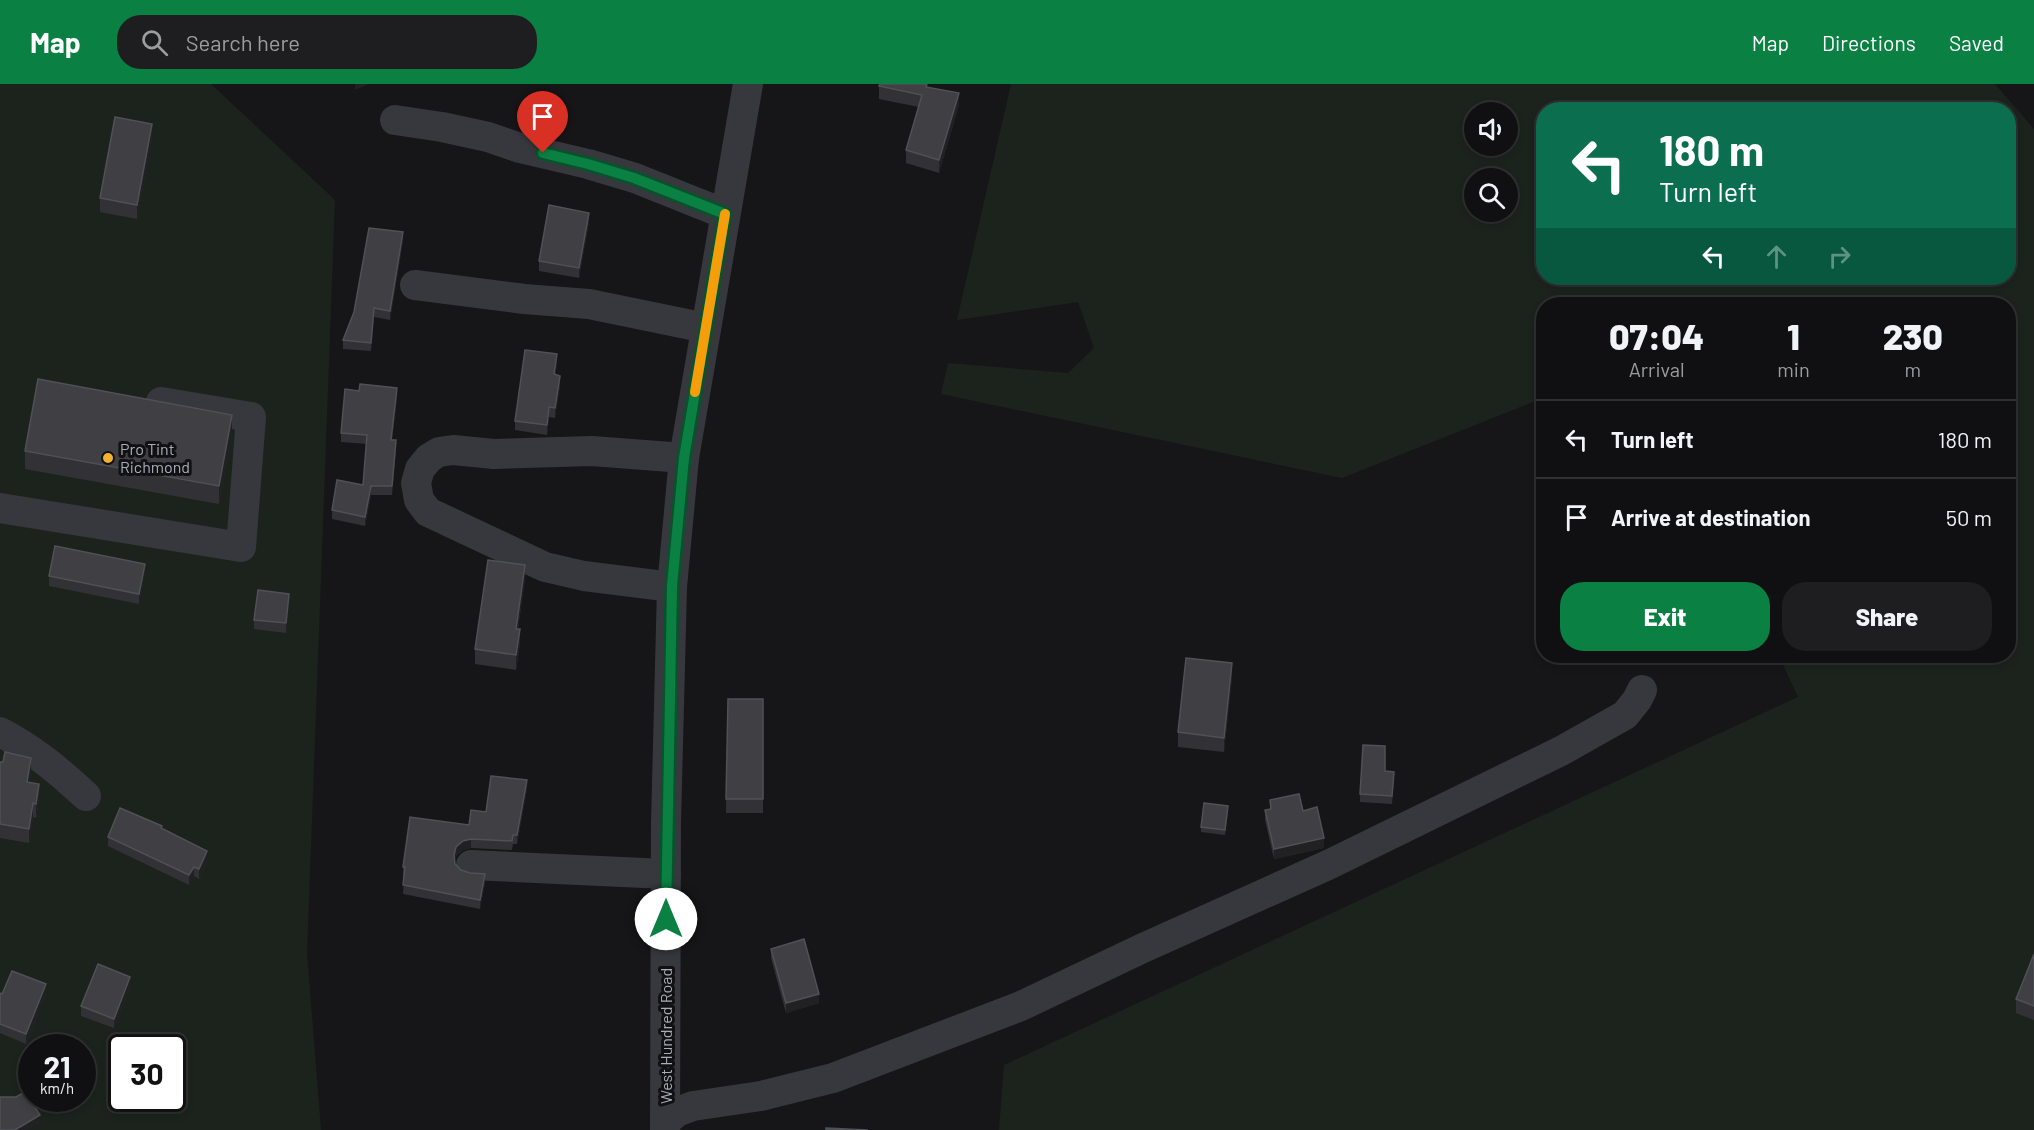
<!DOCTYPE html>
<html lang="en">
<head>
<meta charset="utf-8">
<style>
  body { margin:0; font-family:Barlow,sans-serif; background:#1e1e20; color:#f1f3f6; height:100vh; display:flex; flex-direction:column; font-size:22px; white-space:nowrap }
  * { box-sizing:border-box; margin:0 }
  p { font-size:20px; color:#9c9d9f }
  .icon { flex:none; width:33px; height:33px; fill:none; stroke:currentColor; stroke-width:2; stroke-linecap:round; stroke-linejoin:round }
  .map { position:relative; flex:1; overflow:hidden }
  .details { position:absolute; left:1536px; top:213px; width:480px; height:366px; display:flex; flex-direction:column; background:#101012; border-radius:24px; box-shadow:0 3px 9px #0003,0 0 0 2px #303032 }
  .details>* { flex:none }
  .guide { position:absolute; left:1536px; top:18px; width:480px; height:183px; border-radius:24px; box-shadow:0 3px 9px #0003,0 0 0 2px #303032; background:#0b6e4f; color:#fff; overflow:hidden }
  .fabs { position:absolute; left:1464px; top:18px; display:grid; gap:12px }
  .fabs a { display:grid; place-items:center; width:54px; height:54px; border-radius:50%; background:#101012; box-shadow:0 3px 9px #0003,0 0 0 2px #303032; font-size:30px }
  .speed { position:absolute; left:18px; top:950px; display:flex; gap:12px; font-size:30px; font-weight:700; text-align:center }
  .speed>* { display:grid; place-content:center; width:78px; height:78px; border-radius:50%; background:#101012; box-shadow:0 3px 9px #0003,0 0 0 2px #303032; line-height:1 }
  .speed small { font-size:15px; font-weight:400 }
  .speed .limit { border:3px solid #111; border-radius:9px; background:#fff; color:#111 }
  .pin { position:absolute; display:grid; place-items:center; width:51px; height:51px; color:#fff; margin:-62px -26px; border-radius:50% 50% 50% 0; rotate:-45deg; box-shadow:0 0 6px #0007 }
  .pin .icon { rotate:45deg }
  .me { position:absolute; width:66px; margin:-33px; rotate:0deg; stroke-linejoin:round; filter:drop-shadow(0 0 4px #0008) }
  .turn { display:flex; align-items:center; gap:21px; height:126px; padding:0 24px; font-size:27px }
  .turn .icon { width:78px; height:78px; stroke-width:2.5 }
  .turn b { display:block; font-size:42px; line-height:51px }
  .lanes { display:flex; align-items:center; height:57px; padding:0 24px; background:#0003; justify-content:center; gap:30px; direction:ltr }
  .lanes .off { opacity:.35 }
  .eta { display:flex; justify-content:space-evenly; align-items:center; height:102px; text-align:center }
  .eta b { font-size:36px; font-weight:800; line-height:42px }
  .button { display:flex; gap:12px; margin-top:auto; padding:12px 24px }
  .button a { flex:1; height:69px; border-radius:24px; background:#0b8043; color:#fff; font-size:24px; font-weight:800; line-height:69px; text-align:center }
  .button a+a { background:#1e1e20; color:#f1f3f6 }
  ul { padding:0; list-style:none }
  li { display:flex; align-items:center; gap:18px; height:78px; padding:0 24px; border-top:2px solid #303032 }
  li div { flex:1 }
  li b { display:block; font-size:22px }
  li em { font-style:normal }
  header { display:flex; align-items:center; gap:36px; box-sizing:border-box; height:84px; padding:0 30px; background:#0b8043; color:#fff }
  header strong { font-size:28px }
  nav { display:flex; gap:33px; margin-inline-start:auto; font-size:21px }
  .search { width:420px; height:54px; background:#1e1e20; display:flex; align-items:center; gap:15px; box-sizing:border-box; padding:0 21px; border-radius:24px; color:#9c9d9f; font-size:22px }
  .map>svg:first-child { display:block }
</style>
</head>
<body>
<header>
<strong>Map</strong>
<div class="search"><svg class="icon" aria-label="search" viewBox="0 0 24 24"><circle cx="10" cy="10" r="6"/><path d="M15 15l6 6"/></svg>Search here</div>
<nav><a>Map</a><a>Directions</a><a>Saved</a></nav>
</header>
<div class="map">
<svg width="2034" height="1046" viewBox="0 0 2034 1046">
  <rect width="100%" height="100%" fill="#161618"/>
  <g fill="#1c231d" fill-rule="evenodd">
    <path d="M0 0H211L335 116 307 869 321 1046H0ZM32 963H82V1014H32ZM122 963H172V1014H122Z"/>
    <path d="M1011 0H1995L2034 45V1046H999L1004 981 1798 613 1779 572H2008V220H1544L1543 314 1342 394 941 310 948 279 1068 289 1094 264 1078 218 957 236ZM1544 26H2008V194H1544ZM1474 28H1508V62H1474ZM1474 94H1508V128H1474Z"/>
  </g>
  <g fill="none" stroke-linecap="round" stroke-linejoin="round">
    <g stroke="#37383d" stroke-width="30">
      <path d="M395 36 442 43 488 53 520 64 588 80 635 94 725 130"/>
      <path d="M415 201 524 215 589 220 706 244"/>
      <path d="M0 424 241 463 251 333 161 318"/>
      <path d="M672 503 584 492 545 483 428 428 419 416 416 399 420 385 429 374 439 368 453 366 494 370 592 367 684 374"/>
      <path d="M0 648C33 665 59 687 86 712"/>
      <path d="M471 781 666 790"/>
      <path d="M665 1038 677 1028 693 1022 761 1012 833 994 1021 922 1143 864 1328 781 1561 667 1625 631 1637 616 1642 606"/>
      <path d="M665 1046 666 739 672 503 684 374 748 0"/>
    </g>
  </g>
  <g fill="#323236">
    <path d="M879 2 928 4 959 21 939 89 906 79V66L919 23 879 15Z"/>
    <path d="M152 54 137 135 100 128V114Z"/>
    <path d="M589 138 579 194 539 187V177Z"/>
    <path d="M403 157 390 236 374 233 371 267 343 265V256Z"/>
    <path d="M557 280 555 291 560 301 555 334 549 333 547 351 515 346V337Z"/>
    <path d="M397 314 392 356 396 365 392 411H371L365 442 332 435V426L363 401 367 360 341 358V349Z"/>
    <path d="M232 349 219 420 25 385V367Z"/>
    <path d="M145 489 139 520 49 502V492Z"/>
    <path d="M525 495 518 545 520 559 516 586 475 580V565Z"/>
    <path d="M289 519 286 549 254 545V536Z"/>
    <path d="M1232 593 1224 668 1178 663V648Z"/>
    <path d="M728 615H763V729H726Z"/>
    <path d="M0 678 31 688 29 699 39 715 36 734 33 733 29 759 0 754Z"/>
    <path d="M1385 687 1394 696 1392 720 1360 718V710Z"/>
    <path d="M527 705 517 760H513L512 766 471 764 463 766 456 772 455 776V780L461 786 485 799 480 825 403 810 404 792H403V783L469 741 486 728Z"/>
    <path d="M1270 716 1303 727 1324 764 1274 775 1265 736V726L1270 725Z"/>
    <path d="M1228 726 1225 751 1201 748V743Z"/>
    <path d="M162 745 207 777 199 795 194 792 189 801 108 762V753Z"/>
    <path d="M771 865 819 919 786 929 771 874Z"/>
    <path d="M2034 870V936L2016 929V915Z"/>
    <path d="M130 902 114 944 81 932V922Z"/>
    <path d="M0 909 2 910H46L26 960 0 949Z"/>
  </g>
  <g fill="#212124">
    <path d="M355 0H369L355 6Z"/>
    <path d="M959 9V21L939 89V76Z"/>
    <path d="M152 40V54L137 135V121Z"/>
    <path d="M589 129V138L579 194V184Z"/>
    <path d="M403 148V157L390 236V227Z"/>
    <path d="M374 224V233L371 267V259Z"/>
    <path d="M557 270V280L554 300V290Z"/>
    <path d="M560 292V301L555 334V324Z"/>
    <path d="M397 304V314L391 365V356Z"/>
    <path d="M549 323V333L547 351V341Z"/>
    <path d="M232 331V349L219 420V402Z"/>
    <path d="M396 356V365L392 411V402Z"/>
    <path d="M371 402V411L365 442V433Z"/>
    <path d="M145 480V489L139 520V510Z"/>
    <path d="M525 481V495L516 559V545Z"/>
    <path d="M289 510V519L286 549V539Z"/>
    <path d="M520 545V559L516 586V571Z"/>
    <path d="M1232 579V593L1224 668V654Z"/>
    <path d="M31 674V688L27 712V698Z"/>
    <path d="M527 696V705L517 760V751Z"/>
    <path d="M39 700V715L36 734V720Z"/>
    <path d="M33 719V733L29 759V745Z"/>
    <path d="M1324 754V764L1274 775V765Z"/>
    <path d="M471 755V764L463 766 456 772 454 780V771L456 763 463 757Z"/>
    <path d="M207 767V777L199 795V785Z"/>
    <path d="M194 783V792L189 801V791Z"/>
    <path d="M485 790V799L480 825V816Z"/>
    <path d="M130 893V902L114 944V935Z"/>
    <path d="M46 900V910L26 960V950Z"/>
    <path d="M819 910V919L786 929V919Z"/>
    <path d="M40 1031V1039L28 1046H15Z"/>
  </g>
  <g fill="#3f3f44" stroke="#4f5156" stroke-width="1.5">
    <path d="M880 0H927L926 3 959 9 939 76 906 66 922 11 879 2Z"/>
    <path d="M115 33 152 40 137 121 100 114Z"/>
    <path d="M549 121 589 129 579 184 539 177Z"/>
    <path d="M369 144 403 148 390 227 374 224 371 259 343 256 354 228Z"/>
    <path d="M525 266 557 270 554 290 560 292 555 324 549 323 547 341 515 337Z"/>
    <path d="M38 295 232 331 219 402 25 367Z"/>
    <path d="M360 300 397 304 391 356H396L392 402H370H371L365 433 332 426 337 396 363 401 367 351 341 349 345 305 359 307Z"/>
    <path d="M55 462 145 480 139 510 49 492Z"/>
    <path d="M488 476 525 481 516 545H520L516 571 475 565Z"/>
    <path d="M258 506 289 510 286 539 254 536Z"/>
    <path d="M1186 574 1232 579 1224 654 1178 648Z"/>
    <path d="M728 615H763V715H726Z"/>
    <path d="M1363 661 1385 662V687L1394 688 1392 712 1360 710Z"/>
    <path d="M5 668 31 674 27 698 39 700 36 720 33 719 29 745 0 740V678H3Z"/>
    <path d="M491 692 527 696 517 751H513L512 757 471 755 463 757 456 763 454 771 455 780 461 786 470 789 485 790 480 816 403 801 405 783H403L410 733 469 741 471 726 486 728Z"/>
    <path d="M1299 710 1303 727 1317 723 1324 754 1274 765 1265 726 1271 725 1270 716Z"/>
    <path d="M1204 719 1228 722 1225 746 1201 743Z"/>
    <path d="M120 724 162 742 161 744 207 767 199 785 194 783 189 791 108 753Z"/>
    <path d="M804 855 819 910 786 919 771 865Z"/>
    <path d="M2034 870V922L2016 915Z"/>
    <path d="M98 880 130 893 114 935 81 922Z"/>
    <path d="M12 887 46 900 26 950 0 940V909L2 910Z"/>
    <path d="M25 1008 40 1031 15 1046H0V1013H16Z"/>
    <path d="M826 1044 868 1046H826Z"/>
  </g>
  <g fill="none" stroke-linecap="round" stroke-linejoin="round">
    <g stroke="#07532c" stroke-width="15">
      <path id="route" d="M543 69 588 80 634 94 725 130 684 374 672 502 666 835"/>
    </g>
    <use href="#route" stroke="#0b8043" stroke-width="10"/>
    <path stroke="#f59e0b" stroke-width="10" d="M695 308 725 130"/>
  </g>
  <circle fill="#f2b134" stroke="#111113" stroke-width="2" cx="108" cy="374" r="6"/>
  <g text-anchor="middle" stroke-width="6" stroke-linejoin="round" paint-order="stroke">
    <g font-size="16" fill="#a8adb8" stroke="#111113" text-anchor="start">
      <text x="120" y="371">Pro Tint<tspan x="120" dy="18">Richmond</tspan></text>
    </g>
    <g font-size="16" fill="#a8adb8" stroke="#111113">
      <text transform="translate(666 952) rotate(-90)" y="6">West Hundred Road</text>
    </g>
  </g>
</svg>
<div class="fabs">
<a><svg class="icon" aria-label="sound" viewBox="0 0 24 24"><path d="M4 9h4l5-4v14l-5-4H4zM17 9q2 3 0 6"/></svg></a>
<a><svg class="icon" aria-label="search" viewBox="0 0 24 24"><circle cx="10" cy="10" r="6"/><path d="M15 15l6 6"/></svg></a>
</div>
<div class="speed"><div>21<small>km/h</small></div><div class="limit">30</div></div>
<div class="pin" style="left:543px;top:69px;background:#d93025"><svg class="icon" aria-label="arrive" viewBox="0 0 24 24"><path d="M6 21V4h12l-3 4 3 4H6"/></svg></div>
<svg class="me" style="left:666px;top:835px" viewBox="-20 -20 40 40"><circle r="19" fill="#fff"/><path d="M0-13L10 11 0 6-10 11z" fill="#0b8043"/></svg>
<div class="guide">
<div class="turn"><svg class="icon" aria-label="left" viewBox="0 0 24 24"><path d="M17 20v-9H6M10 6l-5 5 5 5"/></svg><div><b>180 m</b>Turn left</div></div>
<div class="lanes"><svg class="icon" aria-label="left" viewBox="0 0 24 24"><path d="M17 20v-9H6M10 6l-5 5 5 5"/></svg><svg class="icon off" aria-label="ahead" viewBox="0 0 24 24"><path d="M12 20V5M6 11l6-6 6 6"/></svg><svg class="icon off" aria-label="right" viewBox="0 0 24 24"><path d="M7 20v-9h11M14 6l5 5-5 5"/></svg></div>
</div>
<section class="details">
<div class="eta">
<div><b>07:04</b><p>Arrival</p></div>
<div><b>1</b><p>min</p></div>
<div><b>230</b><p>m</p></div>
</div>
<ul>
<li><svg class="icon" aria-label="left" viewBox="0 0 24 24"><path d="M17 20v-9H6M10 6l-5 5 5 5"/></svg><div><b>Turn left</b></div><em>180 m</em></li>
<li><svg class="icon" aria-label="arrive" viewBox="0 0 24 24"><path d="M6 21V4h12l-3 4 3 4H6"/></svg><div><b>Arrive at destination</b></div><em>50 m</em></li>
</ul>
<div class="button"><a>Exit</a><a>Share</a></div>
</section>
</div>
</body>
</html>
